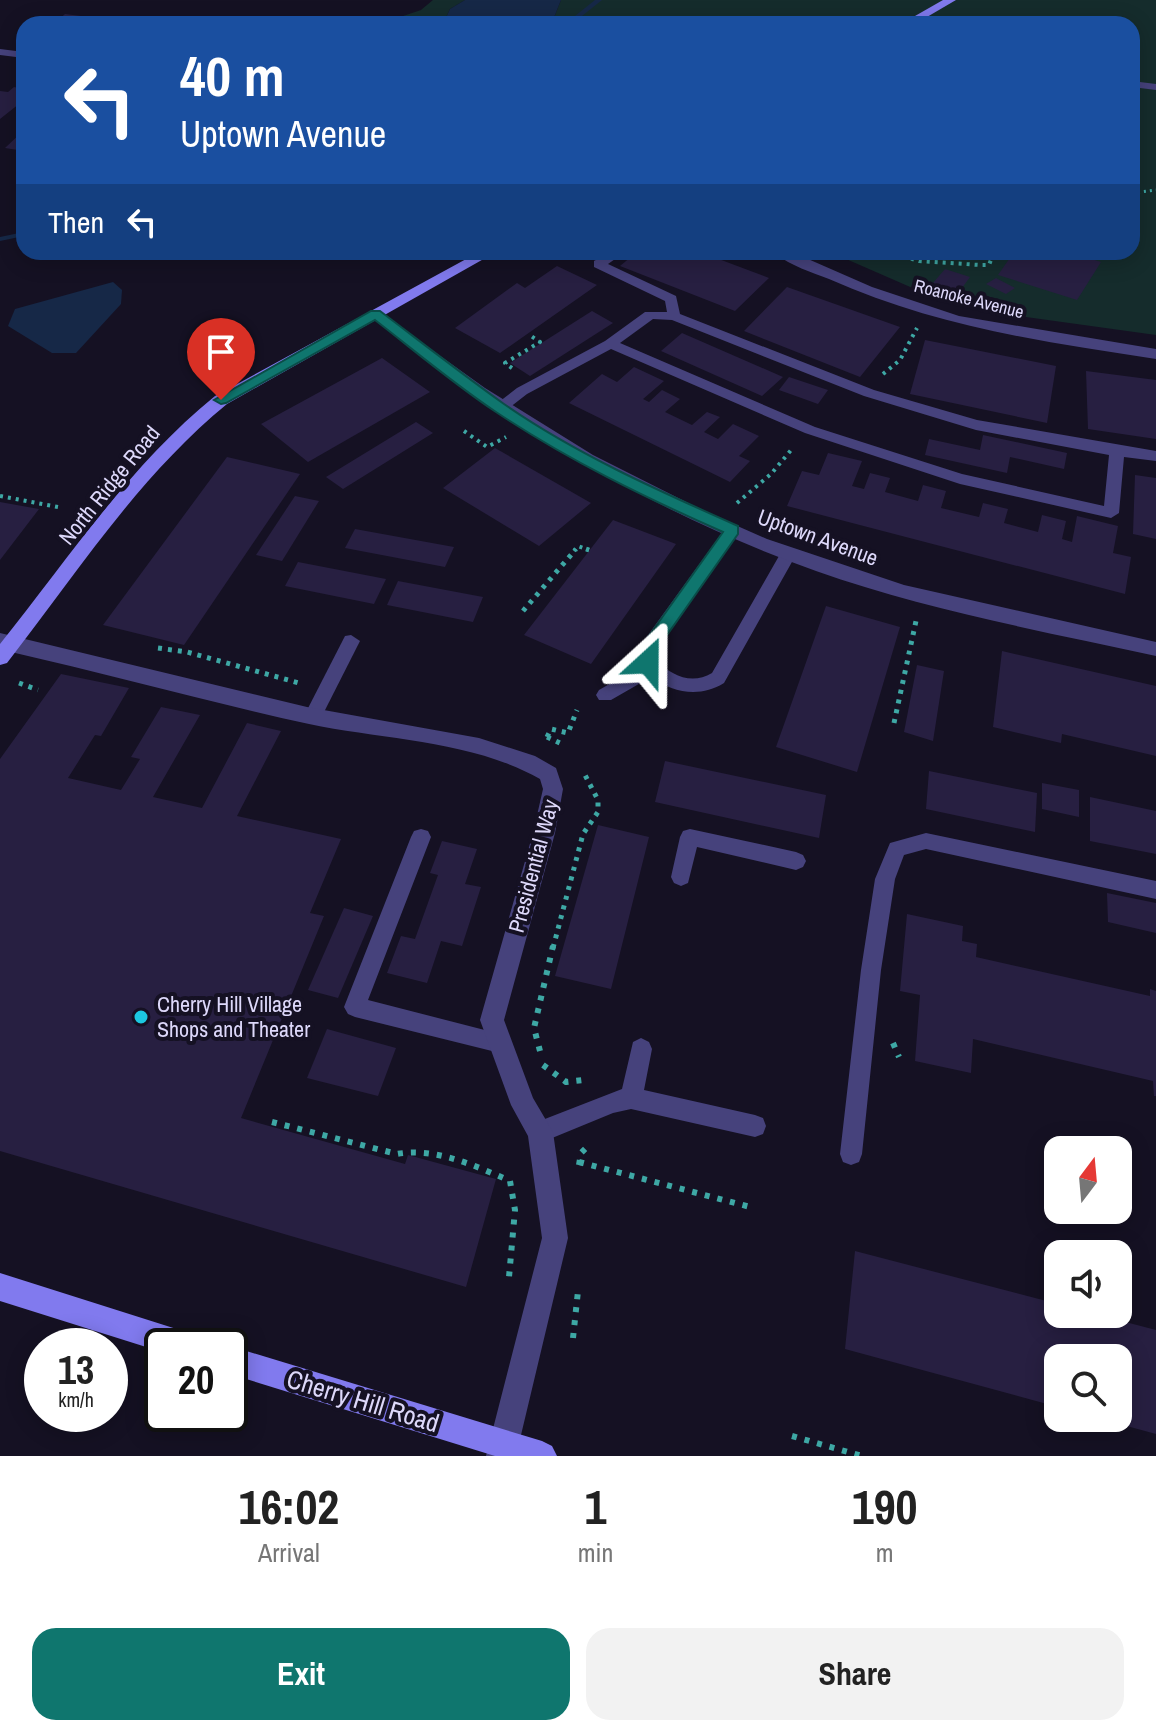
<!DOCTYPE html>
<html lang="en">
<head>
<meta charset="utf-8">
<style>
  body { margin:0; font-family:"Archivo Narrow",sans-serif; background:#f2f2f2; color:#222; height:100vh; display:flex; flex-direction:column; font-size:30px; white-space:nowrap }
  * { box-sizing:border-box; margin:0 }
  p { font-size:26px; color:#767676 }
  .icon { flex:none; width:44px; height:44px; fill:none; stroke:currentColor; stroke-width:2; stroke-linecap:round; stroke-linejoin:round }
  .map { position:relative; height:1456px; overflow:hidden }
  .drawer { display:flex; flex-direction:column; background:#fff; flex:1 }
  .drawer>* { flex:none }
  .banner { position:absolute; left:16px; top:16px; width:1124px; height:244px; border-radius:24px; box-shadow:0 4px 20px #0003; background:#1a4fa0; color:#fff; overflow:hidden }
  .needle { width:52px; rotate:16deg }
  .controls { position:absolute; left:1044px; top:1136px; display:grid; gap:16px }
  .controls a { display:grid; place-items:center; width:88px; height:88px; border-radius:16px; background:#fff; box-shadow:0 4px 20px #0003; font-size:40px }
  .speed { position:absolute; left:24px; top:1328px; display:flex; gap:16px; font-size:40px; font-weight:700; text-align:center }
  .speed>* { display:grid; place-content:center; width:104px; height:104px; border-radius:50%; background:#fff; box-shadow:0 4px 20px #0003; line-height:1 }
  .speed small { font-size:20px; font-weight:400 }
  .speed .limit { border:4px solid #111; border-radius:12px; background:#fff; color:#111 }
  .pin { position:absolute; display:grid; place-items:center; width:68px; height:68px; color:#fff; margin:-82px -34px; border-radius:50% 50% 50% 0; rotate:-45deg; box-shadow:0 0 8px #0007 }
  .pin .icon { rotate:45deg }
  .me { position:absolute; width:88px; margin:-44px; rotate:24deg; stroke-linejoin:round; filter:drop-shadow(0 0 6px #0008) }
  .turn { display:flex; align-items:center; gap:28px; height:168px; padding:0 32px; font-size:36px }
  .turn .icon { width:104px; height:104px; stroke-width:2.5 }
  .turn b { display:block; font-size:56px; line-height:68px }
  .then { display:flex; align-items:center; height:76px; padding:0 32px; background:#0003; gap:16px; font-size:30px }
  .eta { display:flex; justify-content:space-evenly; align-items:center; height:136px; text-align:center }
  .eta b { font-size:48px; font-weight:700; line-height:56px }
  .primary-button { display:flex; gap:16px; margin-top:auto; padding:16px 32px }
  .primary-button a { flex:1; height:92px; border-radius:24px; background:#0f766e; color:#fff; font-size:32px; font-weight:700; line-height:92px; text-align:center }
  .primary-button a+a { background:#f2f2f2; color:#222 }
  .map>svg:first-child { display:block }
</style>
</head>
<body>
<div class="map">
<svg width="1156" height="1456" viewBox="0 0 1156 1456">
  <rect width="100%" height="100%" fill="#151123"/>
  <g fill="#152c2c">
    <path d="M433 0H465L450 9 443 24 400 17 421 10Z"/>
    <path d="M561 0H1156V335L1026 317 924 293 830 252H1132V24H544L553 20Z"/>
  </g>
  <g fill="#162847">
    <path d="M465 0H561L553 20 544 24H443L450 9Z"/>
    <path d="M113 282 122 290 121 304 76 353H52L8 326 15 309Z"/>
  </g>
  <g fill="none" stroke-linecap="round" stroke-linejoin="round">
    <g fill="#162847" fill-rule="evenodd">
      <path d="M595 0H602L572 24H565Z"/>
      <path d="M24 232V236L0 241V237Z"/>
    </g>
  </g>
  <g fill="#271f41">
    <path d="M65 14 105 19 99 24H54Z"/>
    <path d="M14 87 24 89V100L0 119V91L8 92Z"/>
    <path d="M24 130V151L5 148Z"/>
    <path d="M637 252H700L769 278 735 311 620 266Z"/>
    <path d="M1014 252H1069L1101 262 1077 300 998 275Z"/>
    <path d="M557 266 597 285 500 353 455 328 517 283 525 288Z"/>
    <path d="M945 269 970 277 959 292 933 283Z"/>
    <path d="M996 278 1015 288 1006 294 986 284Z"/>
    <path d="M787 287 900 327 860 377 744 331Z"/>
    <path d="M592 311 613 323 530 376 510 363Z"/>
    <path d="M682 333 783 377 762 396 661 351Z"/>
    <path d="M925 340 1056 366 1047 423 910 394Z"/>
    <path d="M382 358 430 392 308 462 261 424Z"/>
    <path d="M634 367 664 381 643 399 649 402 662 390 680 399 665 412 692 425 707 412 720 417 704 432 718 439 733 424 759 436 739 456 750 461 730 482 569 403 602 374 617 382Z"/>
    <path d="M1086 371 1156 380V439L1088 429Z"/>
    <path d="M789 377 828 390 818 404 779 390Z"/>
    <path d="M416 422 433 433 343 489 326 477Z"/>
    <path d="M983 435 1067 453 1064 469 1010 457 1007 473 925 455 929 439 980 450Z"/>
    <path d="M495 448 591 503 539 546 443 488Z"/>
    <path d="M828 453 862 461 852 486 864 489 870 473 890 478 885 492 918 501 923 485 946 491 941 508 979 517 983 503 1008 509 1004 523 1038 532 1042 515 1066 521 1062 539 1072 542 1077 516 1118 526 1113 553 1131 557 1125 594 787 506 802 471 819 475Z"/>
    <path d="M227 457 300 474 184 645 103 625Z"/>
    <path d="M1135 475 1156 478V539L1133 534Z"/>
    <path d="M295 496 319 501 282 561 256 555Z"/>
    <path d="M0 502 39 509 0 560Z"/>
    <path d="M613 520 676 544 591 664 524 635Z"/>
    <path d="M355 529 454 547 445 567 345 548Z"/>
    <path d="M298 562 386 579 374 604 285 586Z"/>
    <path d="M398 581 483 597 473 622 387 605Z"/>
    <path d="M826 606 900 627 857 772 776 747Z"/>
    <path d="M1002 651 1156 686V756L1062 734 1061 743 993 727Z"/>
    <path d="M917 665 944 671 933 741 904 732Z"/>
    <path d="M61 674 129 688 101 736 95 735 68 778 121 790 140 759 131 757 161 707 200 715 153 797 202 808 247 723 281 731 237 816 341 839 310 913 324 916 241 1118 405 1164 408 1155 496 1179 466 1287 0 1151V759Z"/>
    <path d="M665 761 826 795 819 838 655 802Z"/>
    <path d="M929 771 1037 793 1035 832 926 809Z"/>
    <path d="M1042 783 1079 790V817L1042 809Z"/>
    <path d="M1090 797 1156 811V854L1090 841Z"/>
    <path d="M598 825 649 837 611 989 555 976Z"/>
    <path d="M442 841 477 849 465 884 481 887 462 946 441 941 427 983 387 973 401 936 415 939 438 875 430 873Z"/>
    <path d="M1107 893 1156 903V933L1108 922Z"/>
    <path d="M344 908 373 916 338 998 308 990Z"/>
    <path d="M907 914 963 926 962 941 977 944 976 957 1150 996V989L1156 991V1096H1154L1153 1081 973 1039 971 1073 915 1061 920 995 900 991Z"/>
    <path d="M327 1029 396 1048 378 1096 307 1078Z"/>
    <path d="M855 1251 1058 1304V1314H1095L1156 1330V1434L1101 1419 1118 1418V1358H1058V1407L845 1349Z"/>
  </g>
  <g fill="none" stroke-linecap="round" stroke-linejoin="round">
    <path stroke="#3ea8a5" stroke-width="3" stroke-dasharray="2 4" stroke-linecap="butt" d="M1132 193 1156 190"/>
    <g stroke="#3ea8a5" stroke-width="4" stroke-dasharray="3 5" stroke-linecap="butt">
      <path d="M888 252 919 261 980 265H989L994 252"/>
      <path d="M512 368 505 363 540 342 528 334"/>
      <path d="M883 374 900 360 917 328"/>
      <path d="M464 431 487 447 506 437"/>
      <path d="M0 496 58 507"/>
      <path d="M737 503 771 474 792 449"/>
      <path d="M574 551 578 546 589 550"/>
    </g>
    <g stroke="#3ea8a5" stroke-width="5" stroke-dasharray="4 6" stroke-linecap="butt">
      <path d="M586 549 589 550"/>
      <path d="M523 611 576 549"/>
      <path d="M158 648 187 652 299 683"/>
      <path d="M19 683 38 690"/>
      <path d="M894 723 916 621"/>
      <path d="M547 737 560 743"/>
      <path d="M547 737 551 729 568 733 577 710"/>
      <path d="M553 948 583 834 598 812V800L585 775"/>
    </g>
    <g stroke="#3ea8a5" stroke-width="6" stroke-dasharray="5 8" stroke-linecap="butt">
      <path d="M893 1043 899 1057"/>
      <path d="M540 1051 534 1028 553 946"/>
      <path d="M543 1065 566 1082 583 1080"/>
      <path d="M272 1122 397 1154C435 1147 476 1166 510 1181L515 1210 509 1277"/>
      <path d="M579 1162 754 1208"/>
      <path d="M579 1165 581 1153 588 1146"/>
      <path d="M573 1338 578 1291"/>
      <path d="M792 1436 862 1456"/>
    </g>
    <g fill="#46427c" fill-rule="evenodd">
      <path d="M1132 81 1156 84V90L1132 87Z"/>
      <path d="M610 252H625L608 264 676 296 680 314 874 390 977 420 1156 451V461L1124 457 1119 513 1111 518 960 484 805 433 611 349 527 394 505 411H495V405L517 388 605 341 645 312H667L665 301 594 267V261ZM653 319 672 320 864 396 976 430 1109 455 1104 506 962 474 815 427 620 343Z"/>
      <path d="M733 524 741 530 657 648V660C671 676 692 685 712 673L783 549H795L797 553 724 683C700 698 673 693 651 677L611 700H599L596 695 599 690 641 666 639 662 643 642 727 526Z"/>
      <path d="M351 635 360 641 322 716 319 721H307L304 716 345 636Z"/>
      <path d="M421 829 428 831 431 837 368 1000 508 1036 511 1043 508 1050 500 1053 355 1017 348 1014 344 1007 411 837 414 831Z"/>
      <path d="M690 829 796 852 803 855 806 861 803 867 796 870 697 847 688 883 681 886 674 883 671 877 680 837 683 831Z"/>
      <path d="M926 833 1156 881V899L926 849 904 855 895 879 881 970 862 1154 859 1162 851 1165 843 1162 840 1154 861 970 875 879 890 843Z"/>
      <path d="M641 1038 649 1042 652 1049 644 1090 755 1115 763 1118 766 1126 763 1134 755 1137 631 1109 613 1113 540 1143 532 1140 529 1132 532 1124 622 1089 633 1042Z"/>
    </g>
    <g fill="#46427c" fill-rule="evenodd">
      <path d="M0 49 24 52V58L0 55Z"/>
      <path d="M774 252H792L872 287 959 316 1156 349V359C1043 342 934 326 829 279 811 272 788 265 774 252Z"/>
      <path d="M376 310 485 388 593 455 708 513 767 539 904 585 1156 642V656C1042 631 926 610 816 571 653 513 506 424 371 317V311Z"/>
      <path d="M0 633 307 707 479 738 535 756 556 768 563 789 555 833 504 1020 533 1098 553 1132 568 1238 516 1456H486L542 1238 528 1136 511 1105 480 1020 533 833 543 789 540 779C471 740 385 740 309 724 209 702 111 675 11 652L0 648Z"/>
    </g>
    <g fill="#817aee" fill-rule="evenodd">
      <path d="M943 0H956L915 24H901Z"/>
      <path d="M479 252H496L227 404C138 477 77 573 7 663L0 665V644C69 558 129 466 215 396Z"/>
      <path d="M0 1273 186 1332 196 1336 200 1346H162V1352L0 1301Z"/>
      <path d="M230 1346 542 1441 552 1446 557 1456H495L230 1374Z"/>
    </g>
  </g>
  <path fill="#0f766e" stroke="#0a4d48" stroke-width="2" d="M371 311H380C421 342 462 374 504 404 576 454 657 490 738 526V534L658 648 654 667H642L641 647 723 532C644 497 568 460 496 412 454 384 415 351 375 320L226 403 221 404 214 400Z"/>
  <circle fill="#1cc8e1" stroke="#151123" stroke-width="3" cx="141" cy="1017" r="8"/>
  <g text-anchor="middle" stroke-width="8" stroke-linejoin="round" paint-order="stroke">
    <g font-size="18" fill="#ddd8fa" stroke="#151123">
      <text transform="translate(969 299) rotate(14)" y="6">Roanoke Avenue</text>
    </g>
    <g font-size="22" fill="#ddd8fa" stroke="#151123">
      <text transform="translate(109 485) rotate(-51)" y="8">North Ridge Road</text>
      <text transform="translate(818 537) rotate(20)" y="8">Uptown Avenue</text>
      <text transform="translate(533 866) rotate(-75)" y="8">Presidential Way</text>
    </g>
    <g font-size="22" fill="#ddd8fa" stroke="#151123" text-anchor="start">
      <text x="157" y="1012">Cherry Hill Village<tspan x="157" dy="25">Shops and Theater</tspan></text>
    </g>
    <g font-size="26" fill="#ddd8fa" stroke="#151123">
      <text transform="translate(363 1401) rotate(17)" y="9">Cherry Hill Road</text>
    </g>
  </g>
</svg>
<div class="controls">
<a><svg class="needle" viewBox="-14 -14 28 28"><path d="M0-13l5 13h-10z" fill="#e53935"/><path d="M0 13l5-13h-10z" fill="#767676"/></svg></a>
<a><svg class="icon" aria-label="sound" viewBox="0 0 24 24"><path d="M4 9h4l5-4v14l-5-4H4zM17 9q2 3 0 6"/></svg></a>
<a><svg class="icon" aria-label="search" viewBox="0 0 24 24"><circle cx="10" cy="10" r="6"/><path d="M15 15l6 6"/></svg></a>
</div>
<div class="speed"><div>13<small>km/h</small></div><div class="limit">20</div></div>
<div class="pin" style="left:221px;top:400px;background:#d93025"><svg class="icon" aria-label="arrive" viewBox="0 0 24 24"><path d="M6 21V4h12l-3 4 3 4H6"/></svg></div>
<svg class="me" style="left:648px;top:662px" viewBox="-20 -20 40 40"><path d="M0-17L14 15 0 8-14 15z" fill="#0f766e" stroke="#fff" stroke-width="4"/></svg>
<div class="banner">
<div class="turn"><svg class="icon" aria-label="left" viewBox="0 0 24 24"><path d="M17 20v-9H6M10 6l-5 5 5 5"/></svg><div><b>40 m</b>Uptown Avenue</div></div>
<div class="then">Then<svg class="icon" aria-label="left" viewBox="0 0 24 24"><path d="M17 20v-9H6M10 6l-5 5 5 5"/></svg></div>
</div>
</div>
<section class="drawer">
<div class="eta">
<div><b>16:02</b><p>Arrival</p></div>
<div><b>1</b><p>min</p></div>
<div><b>190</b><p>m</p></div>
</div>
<div class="primary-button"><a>Exit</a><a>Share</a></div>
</section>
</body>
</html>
